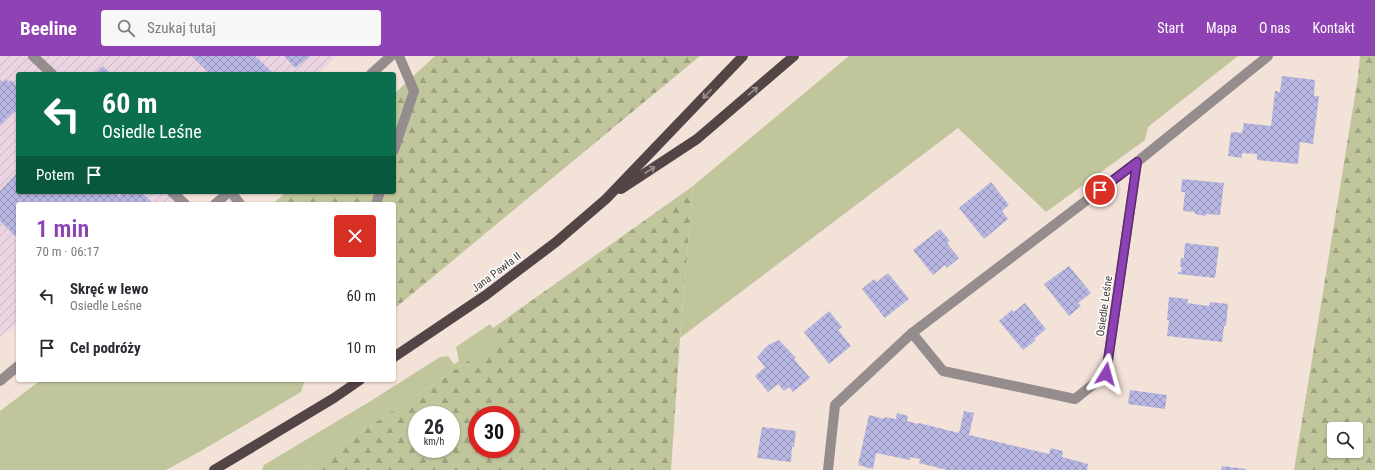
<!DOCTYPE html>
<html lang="pl">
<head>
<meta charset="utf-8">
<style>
  body { margin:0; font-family:"Roboto Condensed",sans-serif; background:#f7f7f7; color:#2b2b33; height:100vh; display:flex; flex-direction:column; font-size:15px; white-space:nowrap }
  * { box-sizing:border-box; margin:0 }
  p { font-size:13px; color:#7c7c81 }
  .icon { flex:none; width:22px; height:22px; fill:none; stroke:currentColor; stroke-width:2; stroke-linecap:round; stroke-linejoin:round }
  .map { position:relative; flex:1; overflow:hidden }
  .details { position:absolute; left:16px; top:146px; width:380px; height:180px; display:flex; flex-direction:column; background:#fff; border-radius:4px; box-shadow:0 1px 3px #0004 }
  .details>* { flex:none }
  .guide { position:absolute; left:16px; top:16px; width:380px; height:122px; border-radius:4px; box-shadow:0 1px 3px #0004; background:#0b6e4f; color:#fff; overflow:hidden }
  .tools { position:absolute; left:1327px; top:366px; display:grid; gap:8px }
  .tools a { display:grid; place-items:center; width:36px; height:36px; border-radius:4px; background:#fff; box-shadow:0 1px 3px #0004; font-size:20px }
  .speed { position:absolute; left:408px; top:350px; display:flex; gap:8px; font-size:20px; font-weight:700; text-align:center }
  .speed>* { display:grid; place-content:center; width:52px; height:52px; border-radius:50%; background:#fff; box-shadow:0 1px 3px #0004; line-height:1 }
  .speed small { font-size:10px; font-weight:400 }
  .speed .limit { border:6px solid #d22; background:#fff; color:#111 }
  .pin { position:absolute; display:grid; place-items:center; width:34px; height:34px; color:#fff; margin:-17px; border:2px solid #fff; border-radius:50%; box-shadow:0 1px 4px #0007 }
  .me { position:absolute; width:44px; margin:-22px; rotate:8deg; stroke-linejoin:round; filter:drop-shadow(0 0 3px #0008) }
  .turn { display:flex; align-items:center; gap:14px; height:84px; padding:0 20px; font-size:18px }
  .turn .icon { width:52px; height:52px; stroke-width:2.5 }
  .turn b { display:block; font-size:28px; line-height:34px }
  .then { display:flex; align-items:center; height:38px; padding:0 20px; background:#0003; gap:8px; font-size:15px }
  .round { display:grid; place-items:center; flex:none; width:42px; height:42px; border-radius:4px; background:#f7f7f7 }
  .headline { display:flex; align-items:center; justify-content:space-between; height:68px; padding:0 20px }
  h1 { font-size:24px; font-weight:600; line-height:30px; color:#8f42b3 }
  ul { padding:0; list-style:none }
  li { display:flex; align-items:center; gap:12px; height:52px; padding:0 20px }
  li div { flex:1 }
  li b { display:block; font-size:15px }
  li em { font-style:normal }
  header { display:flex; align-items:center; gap:24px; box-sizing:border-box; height:56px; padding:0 20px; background:#8f42b3; color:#fff }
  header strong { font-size:19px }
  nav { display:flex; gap:22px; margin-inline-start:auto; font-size:14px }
  .search { width:280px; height:36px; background:#f7f7f7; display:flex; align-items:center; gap:10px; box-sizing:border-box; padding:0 14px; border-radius:4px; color:#7c7c81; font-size:15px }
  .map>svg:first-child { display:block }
</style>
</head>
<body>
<header>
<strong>Beeline</strong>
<div class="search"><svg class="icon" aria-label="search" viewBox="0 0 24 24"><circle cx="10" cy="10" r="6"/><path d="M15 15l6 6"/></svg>Szukaj tutaj</div>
<nav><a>Start</a><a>Mapa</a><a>O nas</a><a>Kontakt</a></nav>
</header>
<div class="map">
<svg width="1375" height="414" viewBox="0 0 1375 414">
  <defs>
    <pattern id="industrial-furrows" width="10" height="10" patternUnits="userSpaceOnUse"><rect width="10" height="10" fill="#ebd4e1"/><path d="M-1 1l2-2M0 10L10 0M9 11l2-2" fill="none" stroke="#cbb7c2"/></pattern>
    <pattern id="forest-firs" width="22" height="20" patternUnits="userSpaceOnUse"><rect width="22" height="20" fill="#c0c59c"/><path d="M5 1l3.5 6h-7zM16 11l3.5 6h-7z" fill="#9da180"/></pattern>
    <pattern id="building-cross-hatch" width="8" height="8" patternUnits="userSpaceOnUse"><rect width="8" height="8" fill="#b8b6e2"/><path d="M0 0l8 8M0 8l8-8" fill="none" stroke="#9795b8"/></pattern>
  </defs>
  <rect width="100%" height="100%" fill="#f3e2d8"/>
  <path fill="url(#industrial-furrows)" d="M0 0H337L317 18H18V136H187L172 148H18V267L0 281Z"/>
  <g fill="#c0c59c">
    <path d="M849 0H1238L1148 71 1145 84 1046 156 958 72 680 282 693 130Z"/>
    <path d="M490 268 501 283 304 414H262L264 409 369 346 440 301 448 300 454 308 459 305 456 291Z"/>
    <path d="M41 324H305L301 336 199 396 166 414H0V355Z"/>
  </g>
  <g fill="url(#forest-firs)" fill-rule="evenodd">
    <path d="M435 0H700L394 253V148H275V146L286 136H394V38Z"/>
    <path d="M1360 0H1375V414H1294L1358 21ZM1334 373H1356V395H1334Z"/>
    <path d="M693 130 680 282 671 414H304L501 283 493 272ZM417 359H451V393H417ZM477 359H511V393H477Z"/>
  </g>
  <g fill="url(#building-cross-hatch)">
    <path d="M192 0H255L274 18H225L221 15 218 18H210Z"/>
    <path d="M284 0H310L295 12Z"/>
    <path d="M103 10 111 18H94Z"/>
    <path d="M1282 20 1315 24 1314 40H1319L1313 88 1300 86 1298 108 1257 104V98L1242 97V102L1228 100 1231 76 1242 77 1244 67 1271 70 1275 35 1280 36Z"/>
    <path d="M6 23 9 26 11 24 18 31V53L13 58H11L0 69V24L2 26Z"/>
    <path d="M18 116V136H114L119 141 123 136H141L151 145 148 148H18V183L0 165V135Z"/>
    <path d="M1182 123 1224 127 1220 159 1206 158V160L1195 158V156L1183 155 1185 136H1181Z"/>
    <path d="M991 126 1009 149 1002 155 1008 163 984 183 959 152Z"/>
    <path d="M940 173 950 185 947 187 959 202 947 212 945 209 933 219 913 194Z"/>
    <path d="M1185 187 1219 191 1215 222 1178 218V216H1181L1182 211H1180L1181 202H1184Z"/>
    <path d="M1069 210 1091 237 1078 247 1081 250 1069 260 1044 228Z"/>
    <path d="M888 217 909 243 885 262 862 233 874 223 877 226Z"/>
    <path d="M1169 241 1188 243 1187 247 1209 250 1210 246 1228 248 1226 270H1224L1222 286 1167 280 1169 264H1167Z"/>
    <path d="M1025 247 1046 273 1034 283 1036 284 1023 294 999 265 1012 254 1014 256Z"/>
    <path d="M829 255 842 271 838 274 851 290 829 308 804 276Z"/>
    <path d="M779 284 796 302 794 303 810 322 793 336 789 331 784 335 778 328 768 336 755 320 765 311 757 301 768 289Z"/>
    <path d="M1130 334 1167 339 1165 353 1128 348Z"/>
    <path d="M964 355 974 357 969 379 1049 398 1051 392 1063 395 1062 401 1088 408 1087 414H947L919 407 920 403 910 401V404L876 397 873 413 858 409 869 359 884 363V361L896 363 897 357 908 360 907 365 918 368 919 367 959 377Z"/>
    <path d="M762 371 796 375 794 391H792L791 406 757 402Z"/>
    <path d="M1222 410 1246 413 1245 414H1221Z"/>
  </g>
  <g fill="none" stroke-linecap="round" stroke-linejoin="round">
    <g stroke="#958c8d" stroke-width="10">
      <path d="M33 0 52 18"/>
      <path d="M371 18 391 0"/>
      <path d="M394 94 414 35 399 0"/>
      <path d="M1137 106 1106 318 1075 343 943 315 912 277 1137 106 1268 0"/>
      <path d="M172 136 185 148"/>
      <path d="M231 136 240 148"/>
      <path d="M215 148 229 136"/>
      <path d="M376 148 380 136"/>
      <path d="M0 325 18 310"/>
      <path d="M828 414 835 349 912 277"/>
    </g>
    <g stroke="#534546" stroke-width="10">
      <path d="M621 133 697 83 794 0"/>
      <path d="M394 301 486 239 556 186 606 143 743 0"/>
      <path d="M214 414 334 342 360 324"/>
    </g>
  </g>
  <defs><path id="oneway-shaft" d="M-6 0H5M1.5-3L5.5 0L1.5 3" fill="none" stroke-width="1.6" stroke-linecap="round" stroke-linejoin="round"/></defs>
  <g stroke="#988f90">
    <use href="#oneway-shaft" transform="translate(753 35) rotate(-40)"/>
    <use href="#oneway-shaft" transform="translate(707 38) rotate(134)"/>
    <use href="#oneway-shaft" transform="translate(650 114) rotate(-33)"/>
  </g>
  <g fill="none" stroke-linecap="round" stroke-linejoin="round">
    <g stroke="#5d2b74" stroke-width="10">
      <path id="route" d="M1100 134 1137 106 1106 318"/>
    </g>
    <use href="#route" stroke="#8f42b3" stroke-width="7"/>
  </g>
  <g text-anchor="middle" stroke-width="3" stroke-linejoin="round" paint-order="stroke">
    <g font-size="11" fill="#3f3935" stroke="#fff">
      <text transform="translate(496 216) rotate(-37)" y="4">Jana Pawła II</text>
      <text transform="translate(1104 250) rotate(-82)" y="4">Osiedle Leśne</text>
    </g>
  </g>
</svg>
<div class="tools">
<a><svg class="icon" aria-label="search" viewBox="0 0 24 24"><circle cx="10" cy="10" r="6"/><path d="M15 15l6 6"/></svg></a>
</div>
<div class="speed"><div>26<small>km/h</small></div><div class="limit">30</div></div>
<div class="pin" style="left:1100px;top:134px;background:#d93025"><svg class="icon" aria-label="arrive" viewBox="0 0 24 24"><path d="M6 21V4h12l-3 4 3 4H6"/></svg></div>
<svg class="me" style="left:1106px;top:318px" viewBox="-20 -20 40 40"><path d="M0-17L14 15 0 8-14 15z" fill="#8f42b3" stroke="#fff" stroke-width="4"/></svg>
<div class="guide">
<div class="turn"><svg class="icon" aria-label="left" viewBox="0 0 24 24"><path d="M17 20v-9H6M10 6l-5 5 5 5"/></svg><div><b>60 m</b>Osiedle Leśne</div></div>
<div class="then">Potem<svg class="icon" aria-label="arrive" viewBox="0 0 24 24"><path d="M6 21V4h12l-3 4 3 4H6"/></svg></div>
</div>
<section class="details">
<div class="headline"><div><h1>1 min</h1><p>70 m · 06:17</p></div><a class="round" style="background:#d93025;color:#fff"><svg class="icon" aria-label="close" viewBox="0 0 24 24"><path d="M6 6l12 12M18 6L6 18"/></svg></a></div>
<ul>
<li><svg class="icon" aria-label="left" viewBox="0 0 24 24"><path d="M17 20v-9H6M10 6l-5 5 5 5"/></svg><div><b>Skręć w lewo</b><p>Osiedle Leśne</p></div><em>60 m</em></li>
<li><svg class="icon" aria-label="arrive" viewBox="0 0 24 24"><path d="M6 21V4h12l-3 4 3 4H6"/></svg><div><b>Cel podróży</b></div><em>10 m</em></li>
</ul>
</section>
</div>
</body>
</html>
